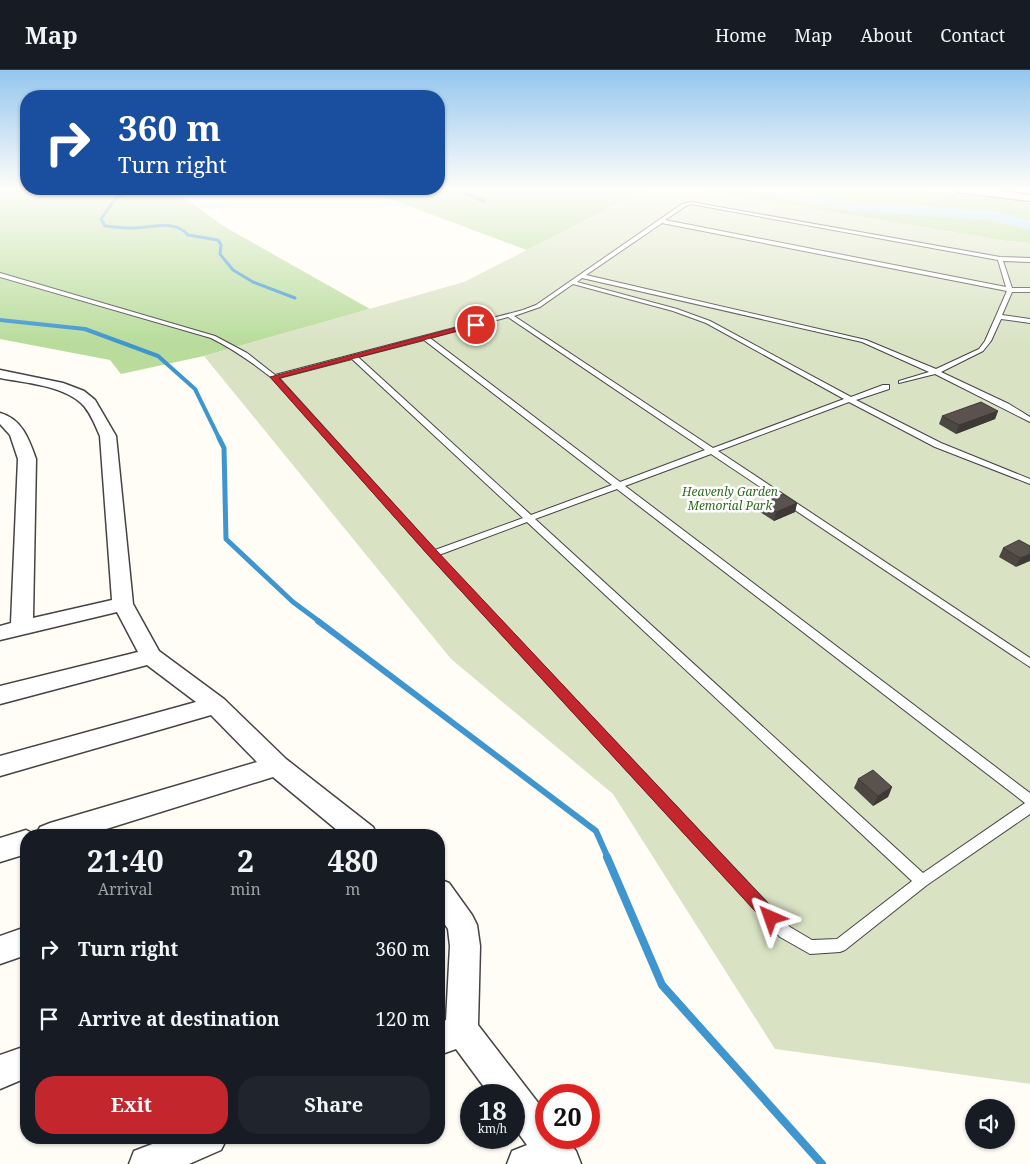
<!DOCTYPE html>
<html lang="en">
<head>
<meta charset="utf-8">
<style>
  body { margin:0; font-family:"Noto Serif",serif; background:#20242c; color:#f1f3f6; height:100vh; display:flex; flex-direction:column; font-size:19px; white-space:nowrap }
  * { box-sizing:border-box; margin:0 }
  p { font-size:16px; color:#9ea1a6 }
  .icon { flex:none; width:28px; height:28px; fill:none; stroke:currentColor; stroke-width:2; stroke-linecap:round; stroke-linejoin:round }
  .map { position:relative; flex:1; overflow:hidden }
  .side { position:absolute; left:20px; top:759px; width:425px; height:315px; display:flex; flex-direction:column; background:#171b24; border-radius:20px; box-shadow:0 1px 4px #0004 }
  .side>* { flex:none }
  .top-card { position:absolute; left:20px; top:20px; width:425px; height:105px; border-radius:20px; box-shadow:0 1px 4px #0004; background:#1a4fa0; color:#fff; overflow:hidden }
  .controls { position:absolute; left:965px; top:1029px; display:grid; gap:10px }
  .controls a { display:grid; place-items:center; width:50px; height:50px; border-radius:50%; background:#171b24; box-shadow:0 1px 4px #0004; font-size:25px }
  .speed { position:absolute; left:460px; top:1014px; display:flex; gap:10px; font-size:25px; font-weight:700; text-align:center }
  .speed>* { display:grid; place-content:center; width:65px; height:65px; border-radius:50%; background:#171b24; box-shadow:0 1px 4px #0004; line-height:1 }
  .speed small { font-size:12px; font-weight:400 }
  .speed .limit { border:8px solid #d22; background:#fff; color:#111 }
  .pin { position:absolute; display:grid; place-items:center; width:42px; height:42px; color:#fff; margin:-21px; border:2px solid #fff; border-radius:50%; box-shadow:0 1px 5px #0007 }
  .me { position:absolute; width:55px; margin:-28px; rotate:317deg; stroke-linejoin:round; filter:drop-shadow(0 0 4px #0008) }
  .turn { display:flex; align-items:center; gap:18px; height:105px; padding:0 15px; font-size:22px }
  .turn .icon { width:65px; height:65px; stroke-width:2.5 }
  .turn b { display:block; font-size:35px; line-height:42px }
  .eta { display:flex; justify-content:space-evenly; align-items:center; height:85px; text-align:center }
  .eta b { font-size:30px; font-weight:700; line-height:35px }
  .primary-button { display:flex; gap:10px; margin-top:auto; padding:10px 15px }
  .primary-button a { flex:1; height:58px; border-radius:20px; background:#c4262e; color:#fff; font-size:20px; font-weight:700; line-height:58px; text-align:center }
  .primary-button a+a { background:#20242c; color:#f1f3f6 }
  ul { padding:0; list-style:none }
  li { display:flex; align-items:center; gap:15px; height:70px; padding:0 15px }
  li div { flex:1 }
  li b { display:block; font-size:19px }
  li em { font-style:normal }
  header { display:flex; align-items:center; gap:30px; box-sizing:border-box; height:70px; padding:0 25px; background:#171b24; border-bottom:1px solid #363941 }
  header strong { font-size:24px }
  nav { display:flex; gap:28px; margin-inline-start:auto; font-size:18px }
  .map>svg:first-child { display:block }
</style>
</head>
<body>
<header>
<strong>Map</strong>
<nav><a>Home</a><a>Map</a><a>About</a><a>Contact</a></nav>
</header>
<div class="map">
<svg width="1030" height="1094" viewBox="0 0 1030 1094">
  <rect width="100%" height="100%" fill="#fffdf5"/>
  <g fill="#b9dc9c">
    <path d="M0 119H189L180 125 225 157 370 239 204 286 121 304 110 290 0 269Z"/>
    <path d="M349 119H647L527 180 377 124Z"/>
    <path d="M692 119H912L1030 133V173L1006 171Z"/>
  </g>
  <path fill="#d9e3c4" d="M647 119H692L1006 171 1030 173V1014L775 979 613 724 451 589 204 286 464 212Z"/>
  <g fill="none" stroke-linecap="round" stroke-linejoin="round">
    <g stroke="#3f96cf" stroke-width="3">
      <path d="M139 119 116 128 101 149 105 156C114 157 123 158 132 158 151 158 175 149 188 165L218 170 221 175 220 184 233 200 253 212 295 228"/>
      <path d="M455 119 485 132"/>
    </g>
    <path stroke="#3f96cf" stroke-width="4" d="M0 250 85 259 158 286 195 319 220 370"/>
    <path stroke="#3f96cf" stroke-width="5" d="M219 368 224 378 226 469 293 532 320 552"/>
    <path stroke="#3f96cf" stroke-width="6" d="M318 551 596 761 608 788"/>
    <path stroke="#3f96cf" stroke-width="8" d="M607 787 662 915 822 1094"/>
    <path fill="#b9e0f7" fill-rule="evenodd" d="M752 119H787L852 131 996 141 1030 150V160L995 151 852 141 760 124 754 122Z"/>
    <g stroke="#444" stroke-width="2">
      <path id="service" d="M691 132 1000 187 1030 188V192L1003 191 1012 218H1030V222H1012L1002 245 1030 249V253L1001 249 991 271 983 281 941 302 1009 334 1030 347V352L935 304 899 313V311L929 302 862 272 582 208 577 212 677 239 710 251 851 327 883 315H889V319L856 330 941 373 1030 409V414L935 377 849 332 718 381 1030 588V597L711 384 625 416 1030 723V744L927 815 845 880 840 882 810 884 780 867 430 486 272 308C253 293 233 279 211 268L0 207V203L215 266 247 283 275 305 523 240 536 235 682 134ZM691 134 998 190 1006 217 665 150 686 136ZM662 153 1007 221 985 271 979 279 936 299 866 270 586 205ZM573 214 673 241 706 253 844 329 713 378 514 246 540 237ZM508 247 705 380 620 412 430 268ZM424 270 612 415 531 445 358 287ZM352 289 523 448 435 480 279 308ZM617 419 1025 733 923 803 535 449ZM527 452 912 811 837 869 812 870 790 857 439 485Z"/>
    </g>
    <g stroke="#444" stroke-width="3">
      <g id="minor">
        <path d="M952 119H983L1030 125V131L957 122Z"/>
        <path d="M0 300 63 313 84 321 95 330 116 366 133 534 159 581 224 629 286 689 373 757 377 765H343L273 707 87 765H36L40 757 50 753 257 692 211 645 0 706V686L196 632 147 595 0 634V616L138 582 117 542 0 570V556L11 553 18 389 10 365 0 354V343C22 349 29 369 36 389L33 548 112 530 100 366C95 355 90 341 81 333 61 315 25 313 0 308Z"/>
        <path d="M26 760 36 765H26V784L0 792V768Z"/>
        <path d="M439 809 449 813 472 845 477 855 480 876 478 955 546 1043V1068H565L576 1081 581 1094H507L512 1081 527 1075 514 1057V1025H490L456 979 439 985V953L446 950 450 876 448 859 439 846Z"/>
        <path d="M26 857V885L0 894V866Z"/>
        <path d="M26 976V1008L0 1019V985Z"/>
        <path d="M168 1068H227L221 1080 189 1094H129L134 1081Z"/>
      </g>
    </g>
    <use href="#service" fill="#fff" fill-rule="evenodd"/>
    <use href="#minor" fill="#fff" fill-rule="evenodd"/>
  </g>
  <g fill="#4d4742">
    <path d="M998 341 995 349 956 364 939 354 942 346Z"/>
    <path d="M762 433H797L795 442 774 451 760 442Z"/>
    <path d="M1030 476 1016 497 999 487 1003 478Z"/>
    <path d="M858 709 892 717 888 727 873 736 854 718Z"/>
  </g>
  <g fill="#3f3936">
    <path d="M998 341 995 349 956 364 959 355Z"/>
    <path d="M797 433 795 442 774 451 776 442Z"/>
    <path d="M1030 484V491L1016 497 1020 488Z"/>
    <path d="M892 717 888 727 873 736 878 726Z"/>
  </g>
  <g fill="#5a524d" stroke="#3f3936">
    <path d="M981 332 998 341 959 355 942 346Z"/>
    <path d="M783 424 797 433 776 442 762 433Z"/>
    <path d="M1019 470 1030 476V484L1020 488 1003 478Z"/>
    <path d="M873 700 892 717 878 726 858 709Z"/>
  </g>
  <linearGradient id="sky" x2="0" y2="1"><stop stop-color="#95c6ee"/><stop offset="0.44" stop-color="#fffefa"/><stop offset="1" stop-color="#fffefa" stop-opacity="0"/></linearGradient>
  <rect width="1030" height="272" fill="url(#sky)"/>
  <path fill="#c4262e" stroke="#7f191e" d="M474 253 480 255 279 308 437 481 777 843 779 848 777 853 771 855 766 853 429 486 270 307Z"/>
  <g text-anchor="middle" stroke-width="5" stroke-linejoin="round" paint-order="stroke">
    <g font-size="12" font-style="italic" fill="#2f6b1f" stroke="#fff">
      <text x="730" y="426">Heavenly Garden<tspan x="730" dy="14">Memorial Park</tspan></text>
    </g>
  </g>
</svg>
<div class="controls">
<a><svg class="icon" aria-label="sound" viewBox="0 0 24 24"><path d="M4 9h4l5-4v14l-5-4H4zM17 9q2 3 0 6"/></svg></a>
</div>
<div class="speed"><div>18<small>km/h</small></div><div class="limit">20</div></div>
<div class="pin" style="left:476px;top:255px;background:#d93025"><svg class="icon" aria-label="arrive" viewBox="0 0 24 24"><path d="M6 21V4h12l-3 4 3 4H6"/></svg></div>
<svg class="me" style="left:771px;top:848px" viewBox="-20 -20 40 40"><path d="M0-17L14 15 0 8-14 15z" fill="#c4262e" stroke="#fff" stroke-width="4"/></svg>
<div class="top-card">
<div class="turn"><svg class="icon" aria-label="right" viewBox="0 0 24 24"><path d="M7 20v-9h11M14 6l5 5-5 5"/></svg><div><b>360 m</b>Turn right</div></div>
</div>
<section class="side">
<div class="eta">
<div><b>21:40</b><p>Arrival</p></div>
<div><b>2</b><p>min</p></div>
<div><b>480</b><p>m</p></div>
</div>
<ul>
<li><svg class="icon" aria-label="right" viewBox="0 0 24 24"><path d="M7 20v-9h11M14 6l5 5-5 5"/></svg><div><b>Turn right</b></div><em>360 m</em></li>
<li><svg class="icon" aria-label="arrive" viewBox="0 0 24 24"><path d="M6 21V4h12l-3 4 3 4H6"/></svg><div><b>Arrive at destination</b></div><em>120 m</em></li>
</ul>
<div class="primary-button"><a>Exit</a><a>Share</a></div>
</section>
</div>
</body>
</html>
